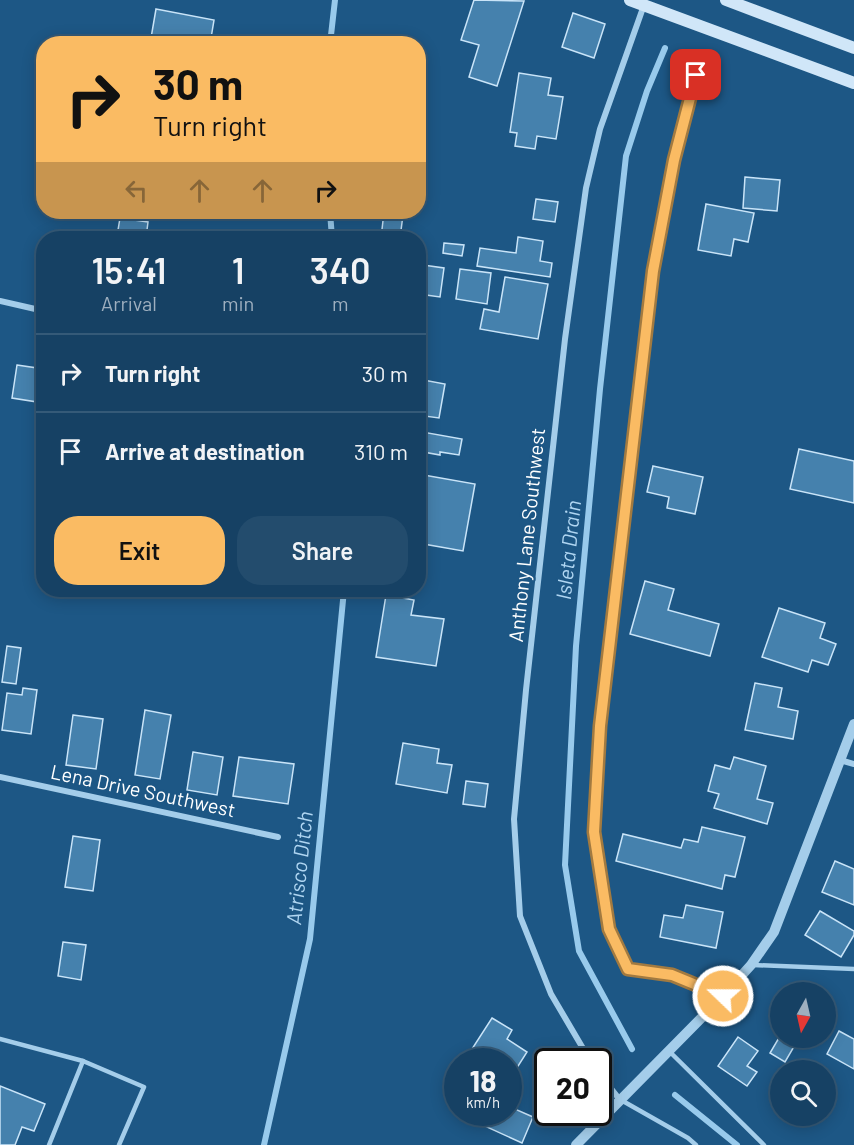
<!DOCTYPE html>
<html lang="en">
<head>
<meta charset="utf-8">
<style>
  body { margin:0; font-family:Barlow,sans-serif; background:#234c6d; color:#f1f3f6; height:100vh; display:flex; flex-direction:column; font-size:22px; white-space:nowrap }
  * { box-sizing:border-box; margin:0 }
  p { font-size:20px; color:#9eafbf }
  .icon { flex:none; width:33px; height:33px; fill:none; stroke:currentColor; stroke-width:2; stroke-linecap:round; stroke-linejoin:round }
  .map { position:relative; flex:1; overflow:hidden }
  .sheet { position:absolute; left:36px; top:231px; width:390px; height:366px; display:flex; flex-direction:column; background:#164164; border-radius:24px; box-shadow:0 3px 15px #0003,0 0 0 2px #355a78 }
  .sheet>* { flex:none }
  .hud { position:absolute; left:36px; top:36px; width:390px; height:183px; border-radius:24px; box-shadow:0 3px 15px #0003,0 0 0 2px #355a78; background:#fabb63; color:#111; overflow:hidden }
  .needle { width:39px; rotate:188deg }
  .buttons { position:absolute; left:770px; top:982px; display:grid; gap:12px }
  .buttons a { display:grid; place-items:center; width:66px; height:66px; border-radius:50%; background:#164164; box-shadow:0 3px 15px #0003,0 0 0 2px #355a78; font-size:30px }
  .speed { position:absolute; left:444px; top:1048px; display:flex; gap:12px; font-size:30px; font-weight:700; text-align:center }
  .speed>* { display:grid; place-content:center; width:78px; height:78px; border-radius:50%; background:#164164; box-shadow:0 3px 15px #0003,0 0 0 2px #355a78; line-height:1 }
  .speed small { font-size:15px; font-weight:400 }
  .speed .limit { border:3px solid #111; border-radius:9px; background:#fff; color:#111 }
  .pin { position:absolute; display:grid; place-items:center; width:51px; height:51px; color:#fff; margin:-26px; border-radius:12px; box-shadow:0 3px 9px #0006 }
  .me { position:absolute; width:66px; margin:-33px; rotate:292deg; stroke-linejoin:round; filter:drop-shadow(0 0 4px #0008) }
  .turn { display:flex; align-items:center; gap:21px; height:126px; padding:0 18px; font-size:27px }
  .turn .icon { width:78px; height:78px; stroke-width:2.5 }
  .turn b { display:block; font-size:42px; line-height:51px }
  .lanes { display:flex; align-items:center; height:57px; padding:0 18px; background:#0003; justify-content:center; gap:30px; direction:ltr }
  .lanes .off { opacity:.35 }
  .eta { display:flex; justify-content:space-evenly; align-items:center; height:102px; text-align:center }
  .eta b { font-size:36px; font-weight:600; line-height:42px }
  .primary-button { display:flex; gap:12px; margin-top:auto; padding:12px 18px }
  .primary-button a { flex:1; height:69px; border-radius:24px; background:#fabb63; color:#111; font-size:24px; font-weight:600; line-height:69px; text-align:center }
  .primary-button a+a { background:#234c6d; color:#f1f3f6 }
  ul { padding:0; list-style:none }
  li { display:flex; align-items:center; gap:18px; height:78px; padding:0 18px; border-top:2px solid #355a78 }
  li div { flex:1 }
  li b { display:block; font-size:22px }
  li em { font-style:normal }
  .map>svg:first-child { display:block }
</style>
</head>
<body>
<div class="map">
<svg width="854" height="1145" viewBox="0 0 854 1145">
  <rect width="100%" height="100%" fill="#1d5785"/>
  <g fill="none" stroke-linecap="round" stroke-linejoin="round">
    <g stroke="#98caec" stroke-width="6">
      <path d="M330 44 335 0"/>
      <path d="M330 212 332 238"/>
      <path d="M632 1049 579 951 565 865 576 646 600 389 626 156 647 91 665 48"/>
      <path d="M675 1095 737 1145"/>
      <path d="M264 1145 310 939 344 590"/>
    </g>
  </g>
  <g fill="#4581ad" stroke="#c9e4f8" stroke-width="1.5">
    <path d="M474 0 524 1 497 86 469 77 479 45 461 40Z"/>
    <path d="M156 9 214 20 210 44H179L151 38Z"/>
    <path d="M573 13 605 24 594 58 562 47Z"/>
    <path d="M519 73 551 78 548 95 563 97 556 139 537 136 535 149 515 146 517 133 510 132Z"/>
    <path d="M745 177 780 180 777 211 743 208Z"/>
    <path d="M536 199 558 202 555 222 533 219Z"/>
    <path d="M706 204 754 213 748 242 734 239 731 256 698 250Z"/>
    <path d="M49 212H81L79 220 48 216Z"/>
    <path d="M384 212 403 215 400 238H381Z"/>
    <path d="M120 218 148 222 146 238H131L117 236Z"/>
    <path d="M518 237 543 241 540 261 552 263 550 277 477 266 480 248 516 253Z"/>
    <path d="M444 243 464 245 462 256 443 253Z"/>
    <path d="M423 265 444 268 440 297 419 294Z"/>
    <path d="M460 269 491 273 487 304 456 299Z"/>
    <path d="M505 277 548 284 538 339 480 329 484 309 499 312Z"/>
    <path d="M17 365 37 368 35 380 44 381V403L12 398Z"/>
    <path d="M418 379 445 384 439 418 425 416 422 432 462 439 459 455 440 452V455L418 451Z"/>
    <path d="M799 449 854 461V503L790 489Z"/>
    <path d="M653 466 703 477 695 514 667 508 669 497 647 492Z"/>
    <path d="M418 474 475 484 463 551 418 543Z"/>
    <path d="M645 581 674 589 668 610 719 624 710 656 630 634Z"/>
    <path d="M386 595 414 600 411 615 444 619 436 666 376 657Z"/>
    <path d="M779 608 825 623 820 638 836 644 828 665 812 660 808 672 762 657Z"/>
    <path d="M7 646 21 648 16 684 2 682Z"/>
    <path d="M755 683 782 688 778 707 798 711 793 739 745 730Z"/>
    <path d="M23 688 37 690 31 734 2 730 7 693 22 695Z"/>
    <path d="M145 710 171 715 160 779 135 775Z"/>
    <path d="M73 715 103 719 96 769 66 765Z"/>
    <path d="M403 743 439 749 437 763 452 765 447 793 396 784Z"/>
    <path d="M193 752 223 757 217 795 187 790Z"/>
    <path d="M239 757 294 764 288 804 233 796Z"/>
    <path d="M734 757 766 766 757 799 773 803 767 824 714 808 719 794 708 791 715 765 730 769Z"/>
    <path d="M466 781 488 784 485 807 463 804Z"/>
    <path d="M702 827 745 837 735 877 725 875 722 889 616 861 623 834 681 848 684 839 698 842Z"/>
    <path d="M73 836 100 840 93 891 65 887Z"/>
    <path d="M835 861 854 869V905L822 892Z"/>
    <path d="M686 905 723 912 716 948 660 937 664 915 683 918Z"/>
    <path d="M820 911 854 931V935L841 957 805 935Z"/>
    <path d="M63 942 86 945 81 980 58 976Z"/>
    <path d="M492 1018 512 1030 507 1039 527 1052 513 1074 508 1071V1062H494L472 1049Z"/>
    <path d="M839 1031 854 1039V1069L827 1054Z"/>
    <path d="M780 1036V1038H799L785 1062 770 1053Z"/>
    <path d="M738 1037 758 1051 747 1066 757 1072 747 1086 718 1066Z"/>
    <path d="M0 1086 45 1104 34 1131 22 1127 15 1145H0Z"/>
    <path d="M458 1106V1113H508V1106L533 1117 522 1143 454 1112Z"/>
  </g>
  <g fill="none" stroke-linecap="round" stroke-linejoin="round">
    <g stroke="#a4cdea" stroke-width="4.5">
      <path d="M696 75 674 160 653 271 600 726 594 832 609 929 628 969 672 975 723 996"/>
      <path d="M753 965 854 969"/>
      <path d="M0 1039 83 1061"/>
      <path d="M670 1052 764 1145"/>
      <path d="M621 1100 688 1138 696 1145"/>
      <path d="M49 1145 83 1061 144 1087 119 1145"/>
    </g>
    <g stroke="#a4cdea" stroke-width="6">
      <path d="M0 301 44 311"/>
      <path d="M840 760 854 764"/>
      <path d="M0 777 278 837"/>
      <path d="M591 1062 551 994 520 916 514 819 526 690 565 339 586 188 600 129 644 5"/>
      <path d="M598 1072 620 1100"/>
    </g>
    <path stroke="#a4cdea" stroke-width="10" d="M576 1145 723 996 751 965 774 932 854 724"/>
    <g stroke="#d0e6f8" stroke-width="12">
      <path d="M630 0 854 83"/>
      <path d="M726 0 854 48"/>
    </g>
  </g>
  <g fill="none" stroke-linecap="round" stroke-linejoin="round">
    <g stroke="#a27a40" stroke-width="15">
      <path id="route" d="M696 75 674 160 653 271 600 726 594 832 609 929 628 969 672 975 723 996"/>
    </g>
    <use href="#route" stroke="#fabb63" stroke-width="10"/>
  </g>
  <g text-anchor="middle" stroke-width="4.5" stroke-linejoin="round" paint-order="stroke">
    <g font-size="20" fill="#fff" stroke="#1d5785">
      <text transform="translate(527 535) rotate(-84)" y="7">Anthony Lane Southwest</text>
      <text transform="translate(143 791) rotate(12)" y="7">Lena Drive Southwest</text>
    </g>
    <g font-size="21" font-style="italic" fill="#b0d6f2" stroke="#1d5785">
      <text transform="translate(569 550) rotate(-84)" y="7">Isleta Drain</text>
      <text transform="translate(300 868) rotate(-84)" y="7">Atrisco Ditch</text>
    </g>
  </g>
</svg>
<div class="buttons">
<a><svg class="needle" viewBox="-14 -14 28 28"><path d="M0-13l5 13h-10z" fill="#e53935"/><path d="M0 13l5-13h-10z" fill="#9eafbf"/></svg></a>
<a><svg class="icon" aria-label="search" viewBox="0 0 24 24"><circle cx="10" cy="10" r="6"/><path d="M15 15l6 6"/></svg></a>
</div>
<div class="speed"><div>18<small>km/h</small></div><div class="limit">20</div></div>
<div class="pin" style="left:696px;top:75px;background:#d93025"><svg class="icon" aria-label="arrive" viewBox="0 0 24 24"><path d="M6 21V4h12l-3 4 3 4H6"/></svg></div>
<svg class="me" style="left:723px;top:996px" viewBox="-20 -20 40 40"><circle r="17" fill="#fabb63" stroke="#fff" stroke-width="3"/><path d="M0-11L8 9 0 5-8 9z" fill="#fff"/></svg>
<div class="hud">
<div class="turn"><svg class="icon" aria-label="right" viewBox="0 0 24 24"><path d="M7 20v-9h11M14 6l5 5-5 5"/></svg><div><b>30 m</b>Turn right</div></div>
<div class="lanes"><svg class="icon off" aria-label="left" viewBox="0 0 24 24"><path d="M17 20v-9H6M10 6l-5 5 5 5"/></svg><svg class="icon off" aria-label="ahead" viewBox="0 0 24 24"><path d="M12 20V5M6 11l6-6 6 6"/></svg><svg class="icon off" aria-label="ahead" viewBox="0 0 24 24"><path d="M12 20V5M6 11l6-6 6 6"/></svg><svg class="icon" aria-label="right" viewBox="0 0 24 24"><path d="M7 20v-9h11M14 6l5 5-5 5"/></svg></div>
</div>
<section class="sheet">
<div class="eta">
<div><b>15:41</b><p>Arrival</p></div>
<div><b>1</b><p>min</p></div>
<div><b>340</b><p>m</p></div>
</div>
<ul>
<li><svg class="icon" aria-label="right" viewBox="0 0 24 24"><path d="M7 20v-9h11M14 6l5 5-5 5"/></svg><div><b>Turn right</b></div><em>30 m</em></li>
<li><svg class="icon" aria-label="arrive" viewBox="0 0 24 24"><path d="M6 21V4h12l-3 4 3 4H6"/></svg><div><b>Arrive at destination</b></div><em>310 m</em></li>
</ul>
<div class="primary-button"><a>Exit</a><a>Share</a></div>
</section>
</div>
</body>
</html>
